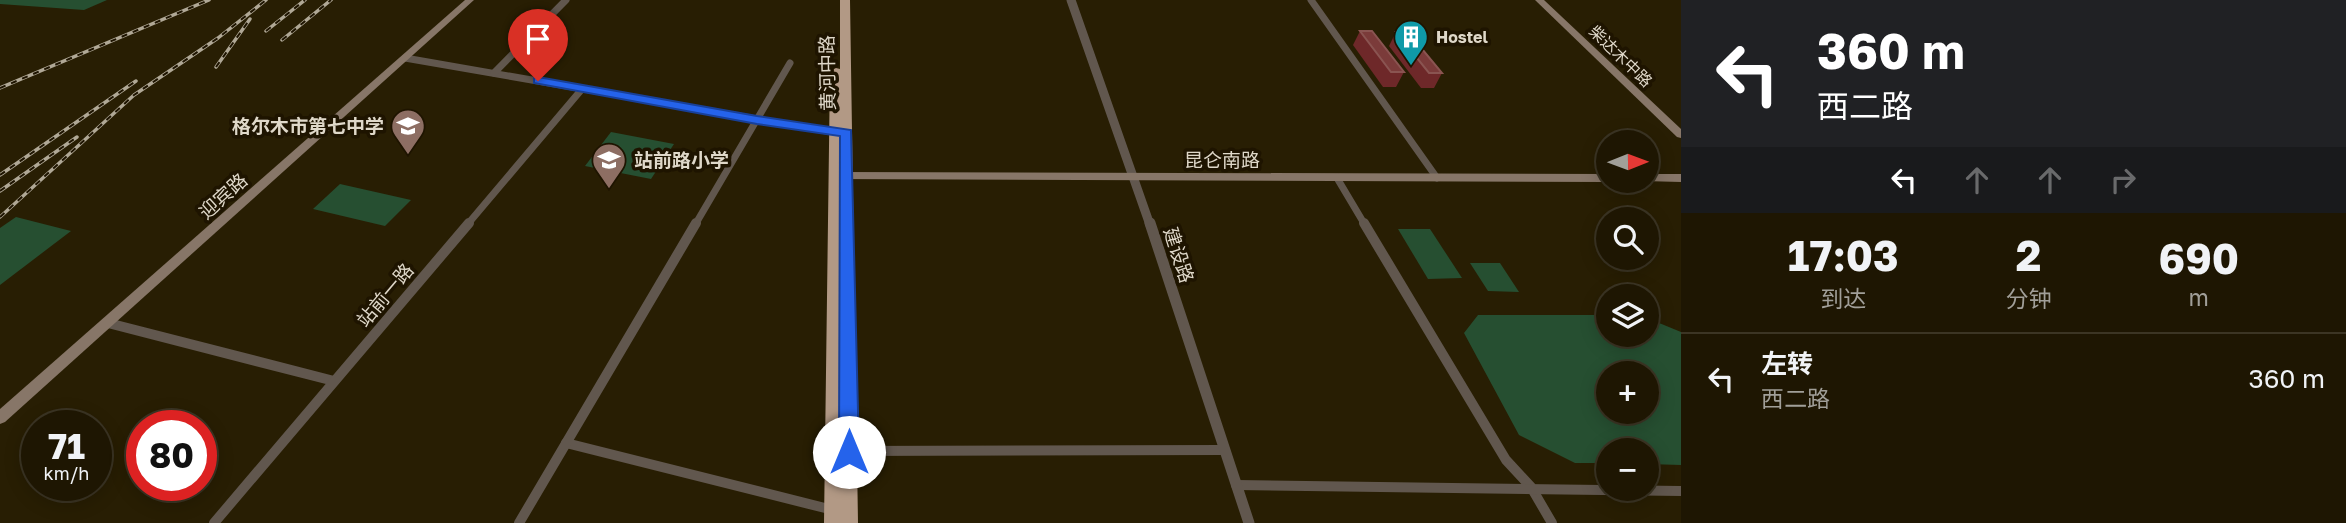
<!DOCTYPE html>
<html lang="zh">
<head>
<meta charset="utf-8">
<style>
  body { margin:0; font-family:"Golos Text","Noto Sans SC",sans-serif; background:#2b2311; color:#f1f3f6; height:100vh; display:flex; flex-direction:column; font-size:26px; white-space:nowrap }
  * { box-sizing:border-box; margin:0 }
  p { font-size:23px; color:#a19f99 }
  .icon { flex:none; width:38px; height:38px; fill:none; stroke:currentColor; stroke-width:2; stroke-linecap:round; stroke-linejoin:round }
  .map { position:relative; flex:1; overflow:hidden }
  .side { display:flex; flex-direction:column; background:#1e1602; width:665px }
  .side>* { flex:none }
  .top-card { background:#202124; color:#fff; overflow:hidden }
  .needle { width:46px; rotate:89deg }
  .fabs { position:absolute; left:1596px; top:130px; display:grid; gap:14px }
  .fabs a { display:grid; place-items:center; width:63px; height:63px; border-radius:50%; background:#1e1602; box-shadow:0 4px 18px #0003,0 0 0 2px #3c3524; font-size:35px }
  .speed { position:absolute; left:21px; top:410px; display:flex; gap:14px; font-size:35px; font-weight:700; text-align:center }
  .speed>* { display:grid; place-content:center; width:91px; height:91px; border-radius:50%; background:#1e1602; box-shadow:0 4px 18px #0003,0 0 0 2px #3c3524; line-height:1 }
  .speed small { font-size:18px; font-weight:400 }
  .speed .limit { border:10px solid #d22; background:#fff; color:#111 }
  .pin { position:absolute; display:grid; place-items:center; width:60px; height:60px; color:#fff; margin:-72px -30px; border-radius:50% 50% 50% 0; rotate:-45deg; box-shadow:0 0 7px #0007 }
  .pin .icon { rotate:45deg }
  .me { position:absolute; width:77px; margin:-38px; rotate:0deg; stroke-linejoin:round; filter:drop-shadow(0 0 5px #0008) }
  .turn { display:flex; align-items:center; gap:24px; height:147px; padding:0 21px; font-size:32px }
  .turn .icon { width:91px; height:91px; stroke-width:2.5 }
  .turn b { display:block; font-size:49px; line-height:60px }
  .lanes { display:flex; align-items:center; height:66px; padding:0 21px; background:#0003; justify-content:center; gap:35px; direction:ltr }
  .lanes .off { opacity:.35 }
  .eta { display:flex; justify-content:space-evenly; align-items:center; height:119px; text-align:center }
  .eta b { font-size:42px; font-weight:700; line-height:49px }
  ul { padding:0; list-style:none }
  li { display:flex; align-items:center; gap:21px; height:91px; padding:0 21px; border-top:2px solid #3c3524 }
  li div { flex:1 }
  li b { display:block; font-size:26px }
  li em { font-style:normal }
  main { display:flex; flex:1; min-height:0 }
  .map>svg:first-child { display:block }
</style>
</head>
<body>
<main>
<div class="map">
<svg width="1681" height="523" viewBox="0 0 1681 523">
  <rect width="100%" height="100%" fill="#281e03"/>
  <g fill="#264f31" fill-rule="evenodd">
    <path d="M0 0H107L84 10 0 4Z"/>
    <path d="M611 132 674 144 651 179 585 166Z"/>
    <path d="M340 184 411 200 385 226 313 209Z"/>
    <path d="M16 217 71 231 0 285V228Z"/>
    <path d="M1398 229H1430L1462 278 1428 279Z"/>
    <path d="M1470 263H1500L1519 292 1488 291Z"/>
    <path d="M1478 315H1608V334H1647V318L1681 332V465L1647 464V450H1608V463H1575L1519 435 1464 333ZM1608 373H1647V411H1608Z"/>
  </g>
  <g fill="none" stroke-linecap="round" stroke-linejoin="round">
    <g stroke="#61574e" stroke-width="7">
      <path d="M1311 0 1437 178"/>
      <path d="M405 58 838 133"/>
      <path d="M494 73 566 0"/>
      <path d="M1337 178 1365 225"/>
      <path d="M467 225 582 89"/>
      <path d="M695 225 790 63"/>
    </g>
    <g stroke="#61574e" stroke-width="10">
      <path d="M1364 223 1506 460 1531 487 1552 523"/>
      <path d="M108 323 334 381"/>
      <path d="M566 443 833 510"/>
      <path d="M849 451 1224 450"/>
      <path d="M1236 485 1681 491"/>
      <path d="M214 523 469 223"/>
      <path d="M519 523 696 223"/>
    </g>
    <path stroke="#61574e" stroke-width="9" d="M1071 0 1150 225"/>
    <path stroke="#61574e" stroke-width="11" d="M1150 223 1249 523"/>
    <g fill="#877668" fill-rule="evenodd">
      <path d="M465 0H474L5 422 0 424V409Z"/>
      <path d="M1535 0H1544L1681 129V138L1677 137Z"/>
      <path d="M836 172 1608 174V180H1612L1608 182 832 179 830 176 832 173Z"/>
      <path d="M1647 174H1681V182L1643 181 1647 180Z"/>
    </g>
    <path fill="#b29985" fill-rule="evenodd" d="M840 0H850L858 523H824L830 71 836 68 840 69Z"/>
    <g stroke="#b0a896" stroke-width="3.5">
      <g id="rail">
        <path d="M266 31 305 0"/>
        <path d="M282 40 331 0"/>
        <path d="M216 67 250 19"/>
        <path d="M0 88 209 0"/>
        <path d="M0 175 136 81"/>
        <path d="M0 191 77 137"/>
        <path d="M0 217 134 95 218 38 266 0"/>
      </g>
    </g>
    <use href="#rail" stroke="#1e1400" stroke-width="2" stroke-dasharray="6" stroke-linecap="butt"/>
  </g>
  <g fill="#6e2829">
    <path d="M1360 31 1404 72 1396 87H1383L1353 45Z"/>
    <path d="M1396 32 1442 73 1434 88H1421L1389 46Z"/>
  </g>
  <g fill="#7b3b3a" stroke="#8a5451" stroke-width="2">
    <path d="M1360 31H1372L1404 72H1391Z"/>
    <path d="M1396 32H1408L1442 73H1429Z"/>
  </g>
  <path fill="#2563eb" stroke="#184099" stroke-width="2" d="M538 77 757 116 851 130 859 452 856 457 849 460 842 457 839 452 840 136 757 124 534 83V78Z"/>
  <defs>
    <g id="building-pin" transform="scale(1.75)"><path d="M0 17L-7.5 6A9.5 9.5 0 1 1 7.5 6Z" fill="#0f9aa8" stroke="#1e1400"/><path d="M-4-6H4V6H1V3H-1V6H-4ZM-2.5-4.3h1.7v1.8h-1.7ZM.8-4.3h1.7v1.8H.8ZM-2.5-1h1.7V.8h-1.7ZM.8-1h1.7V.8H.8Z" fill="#fff"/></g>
    <g id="school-pin" transform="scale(1.75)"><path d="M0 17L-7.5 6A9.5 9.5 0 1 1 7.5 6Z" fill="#8d6e63" stroke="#1e1400"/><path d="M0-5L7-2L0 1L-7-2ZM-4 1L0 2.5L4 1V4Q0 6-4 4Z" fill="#fff"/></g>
  </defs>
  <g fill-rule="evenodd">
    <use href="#building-pin" x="1411" y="37"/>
    <use href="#school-pin" x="408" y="126"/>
    <use href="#school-pin" x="609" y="160"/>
  </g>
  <g text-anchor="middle" stroke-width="7" stroke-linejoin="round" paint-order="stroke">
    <g font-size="16" font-weight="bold" fill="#dfd8c9" stroke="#1e1400" text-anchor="start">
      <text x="1436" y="43">Hostel</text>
    </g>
    <g font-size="16" fill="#dfd8c9" stroke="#1e1400">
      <text transform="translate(1621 56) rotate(44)" y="6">柴达木中路</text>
    </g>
    <g font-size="19" fill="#dfd8c9" stroke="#1e1400">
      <text transform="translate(827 73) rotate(-91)" y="7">黄河中路</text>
      <text x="1222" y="167">昆仑南路</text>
      <text transform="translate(223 196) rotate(-42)" y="7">迎宾路</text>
      <text transform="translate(1179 255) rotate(72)" y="7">建设路</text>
      <text transform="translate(385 295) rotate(-50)" y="7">站前一路</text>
    </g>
    <g font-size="19" font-weight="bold" fill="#dfd8c9" stroke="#1e1400" text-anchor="end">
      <text x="384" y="133">格尔木市第七中学</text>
      <text x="634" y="167" text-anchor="start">站前路小学</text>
    </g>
  </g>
</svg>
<div class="fabs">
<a><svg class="needle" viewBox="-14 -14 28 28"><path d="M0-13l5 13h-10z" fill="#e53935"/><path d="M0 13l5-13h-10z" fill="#a19f99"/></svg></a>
<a><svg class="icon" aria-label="search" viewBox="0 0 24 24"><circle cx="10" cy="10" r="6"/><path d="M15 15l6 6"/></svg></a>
<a><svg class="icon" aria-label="layers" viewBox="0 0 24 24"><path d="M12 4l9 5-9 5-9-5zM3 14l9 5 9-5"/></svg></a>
<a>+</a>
<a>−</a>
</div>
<div class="speed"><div>71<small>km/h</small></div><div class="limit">80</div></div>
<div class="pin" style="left:538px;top:81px;background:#d93025"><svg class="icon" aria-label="arrive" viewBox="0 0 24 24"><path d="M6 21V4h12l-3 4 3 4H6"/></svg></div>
<svg class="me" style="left:849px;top:452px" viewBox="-20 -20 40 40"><circle r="19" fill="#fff"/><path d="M0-13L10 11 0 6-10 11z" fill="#2563eb"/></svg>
</div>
<section class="side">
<div class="top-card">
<div class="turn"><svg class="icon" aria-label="left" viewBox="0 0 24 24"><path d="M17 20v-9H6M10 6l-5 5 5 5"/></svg><div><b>360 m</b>西二路</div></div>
<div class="lanes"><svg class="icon" aria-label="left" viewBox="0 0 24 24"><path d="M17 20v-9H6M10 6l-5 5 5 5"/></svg><svg class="icon off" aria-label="ahead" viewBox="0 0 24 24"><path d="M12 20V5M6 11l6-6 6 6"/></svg><svg class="icon off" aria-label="ahead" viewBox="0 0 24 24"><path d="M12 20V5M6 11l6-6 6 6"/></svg><svg class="icon off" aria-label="right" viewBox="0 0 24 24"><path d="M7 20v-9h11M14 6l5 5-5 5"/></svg></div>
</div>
<div class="eta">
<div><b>17:03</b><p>到达</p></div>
<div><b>2</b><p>分钟</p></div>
<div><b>690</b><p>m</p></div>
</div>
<ul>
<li><svg class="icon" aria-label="left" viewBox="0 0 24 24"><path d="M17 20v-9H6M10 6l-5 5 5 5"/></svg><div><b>左转</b><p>西二路</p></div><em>360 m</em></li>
</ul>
</section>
</main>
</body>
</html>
